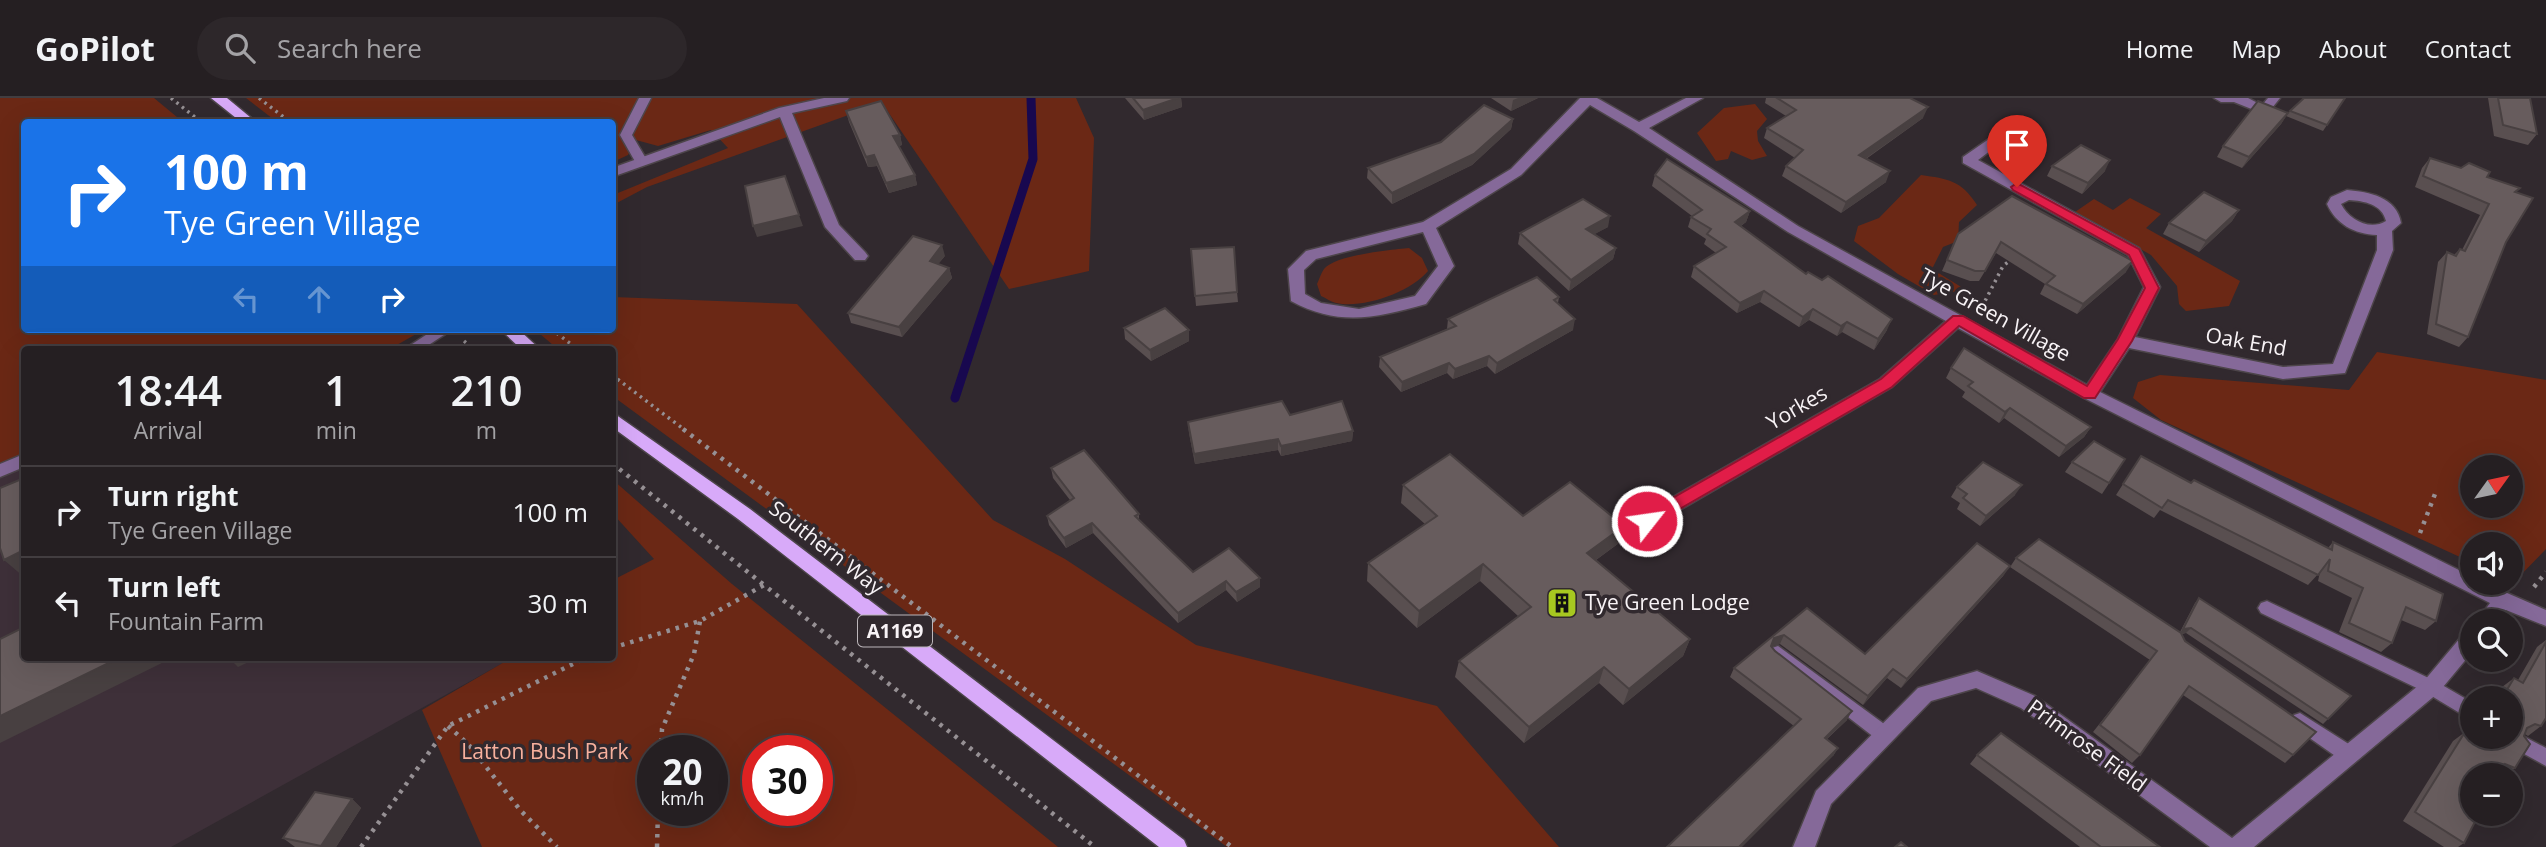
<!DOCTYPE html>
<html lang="en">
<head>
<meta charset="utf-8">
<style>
  body { margin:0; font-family:"Open Sans",sans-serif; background:#2d272a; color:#f1f3f6; height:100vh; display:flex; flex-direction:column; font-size:26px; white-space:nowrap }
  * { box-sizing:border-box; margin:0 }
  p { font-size:23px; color:#a3a2a5 }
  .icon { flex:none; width:38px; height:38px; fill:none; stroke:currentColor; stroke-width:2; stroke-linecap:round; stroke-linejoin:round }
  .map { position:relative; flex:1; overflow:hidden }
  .panel { position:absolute; left:21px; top:248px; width:595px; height:315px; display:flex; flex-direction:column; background:#251f22; border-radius:7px; box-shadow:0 7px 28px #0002,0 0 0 2px #423d40 }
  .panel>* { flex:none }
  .hud { position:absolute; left:21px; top:21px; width:595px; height:214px; border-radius:7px; box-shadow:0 7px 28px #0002,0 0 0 2px #423d40; background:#1a73e8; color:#fff; overflow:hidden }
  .needle { width:46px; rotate:57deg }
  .tools { position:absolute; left:2460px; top:357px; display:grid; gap:14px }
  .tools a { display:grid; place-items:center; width:63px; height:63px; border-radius:50%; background:#251f22; box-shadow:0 7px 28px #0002,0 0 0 2px #423d40; font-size:35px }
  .speed { position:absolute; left:637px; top:637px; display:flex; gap:14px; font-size:35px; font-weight:700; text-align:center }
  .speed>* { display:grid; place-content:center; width:91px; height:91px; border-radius:50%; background:#251f22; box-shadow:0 7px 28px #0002,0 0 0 2px #423d40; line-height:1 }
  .speed small { font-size:18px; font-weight:400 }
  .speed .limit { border:10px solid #d22; background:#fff; color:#111 }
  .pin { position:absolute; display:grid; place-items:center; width:60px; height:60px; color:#fff; margin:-72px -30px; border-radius:50% 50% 50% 0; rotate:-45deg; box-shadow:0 0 7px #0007 }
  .pin .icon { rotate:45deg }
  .me { position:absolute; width:77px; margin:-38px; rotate:60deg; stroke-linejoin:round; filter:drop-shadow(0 0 5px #0008) }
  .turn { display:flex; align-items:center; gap:24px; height:147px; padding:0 28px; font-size:32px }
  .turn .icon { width:91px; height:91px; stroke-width:2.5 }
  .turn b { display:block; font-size:49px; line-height:60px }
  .lanes { display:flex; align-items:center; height:66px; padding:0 28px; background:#0003; justify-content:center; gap:35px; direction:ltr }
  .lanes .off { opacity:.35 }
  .eta { display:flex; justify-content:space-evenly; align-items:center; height:119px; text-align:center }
  .eta b { font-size:42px; font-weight:600; line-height:49px }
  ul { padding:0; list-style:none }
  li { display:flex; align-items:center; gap:21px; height:91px; padding:0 28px; border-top:2px solid #423d40 }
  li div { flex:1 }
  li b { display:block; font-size:26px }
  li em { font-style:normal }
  header { display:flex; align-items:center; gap:42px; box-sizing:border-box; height:98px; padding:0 35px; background:#251f22; border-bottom:2px solid #423d40 }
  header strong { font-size:33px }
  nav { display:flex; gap:38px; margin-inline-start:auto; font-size:24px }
  .search { width:490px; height:63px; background:#2d272a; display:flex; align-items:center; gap:18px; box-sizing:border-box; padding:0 24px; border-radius:38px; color:#a3a2a5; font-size:26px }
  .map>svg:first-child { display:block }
</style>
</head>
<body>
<header>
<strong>GoPilot</strong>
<div class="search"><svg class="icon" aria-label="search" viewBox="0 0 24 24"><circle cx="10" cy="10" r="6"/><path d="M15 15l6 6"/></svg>Search here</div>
<nav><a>Home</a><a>Map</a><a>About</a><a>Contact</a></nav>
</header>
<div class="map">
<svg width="2546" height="749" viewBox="0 0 2546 749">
  <rect width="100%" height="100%" fill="#31292e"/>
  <path fill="#3e3039" d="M24 360V560H500L503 565 171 749H0V371Z"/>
  <g fill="#6b2815" fill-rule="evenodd">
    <path d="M0 0H154L183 24H24V231H425L388 252H24V360L0 371Z"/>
    <path d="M246 0H1076L1094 40 1089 173 1009 191 882 5 647 89 613 107V97L728 50 711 32 658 48 636 42 628 57 613 64 612 24H277Z"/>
    <path d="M1755 6 1767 21 1757 33 1758 43 1767 58 1752 62 1731 53 1728 61 1716 63 1697 35 1724 10Z"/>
    <path d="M1921 77C1948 81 1961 82 1977 107L1959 124 1958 143 1943 149 1932 171 1966 192 1934 197 1898 176 1854 143 1858 128 1879 120Z"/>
    <path d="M2130 100 2161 116 2146 130 2240 183 2229 208 2186 213 2179 206 2177 188 2151 157 2075 114 2094 101 2113 112Z"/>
    <path d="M1409 150 1422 160 1428 173C1411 194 1363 211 1336 205 1331 204 1326 200 1321 198L1317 186C1319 182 1321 175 1324 171 1335 157 1390 152 1409 150Z"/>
    <path d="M613 199 797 206 993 422 1065 461 1196 547 1437 608 1559 749H1227L618 302 613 298 612 252H559L534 231H612Z"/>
    <path d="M2377 254 2546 282V451L2514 484 2511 482V446H2473V465L2161 322 2133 300 2138 284 2160 277 2349 292ZM2473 369H2511V408H2473Z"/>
    <path d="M613 382 732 486 1058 749H482L422 612 506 563 504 560H612L613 482 654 461 613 416ZM653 653H712V712H653ZM758 653H817V712H758Z"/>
  </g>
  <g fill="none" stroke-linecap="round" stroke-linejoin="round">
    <path stroke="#18084f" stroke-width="9" d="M955 300 1033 61 1031 0"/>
    <g stroke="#4d454a" stroke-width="3">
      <g id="lane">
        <path d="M639 0H651L632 37 648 64 642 68 637 67 620 37Z"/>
        <path d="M2268 0H2280L2268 15H2260L2258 12Z"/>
        <path d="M435 231H453L421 252H403Z"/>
        <path d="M24 356V369L0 379V366Z"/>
        <path d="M2267 503 2437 584 2473 605V623L2425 594 2261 515 2258 510 2261 505Z"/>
        <path d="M1778 548 1891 631 1894 637 1891 643 1885 645 1879 643 1772 560 1769 555 1772 550Z"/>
        <path d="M2300 615 2355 650 2357 656 2355 662 2348 664 2341 662 2294 629 2291 623 2294 617Z"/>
        <path d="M2523 638 2546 650V668L2517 652 2514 646 2517 640Z"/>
      </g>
    </g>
    <g stroke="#4d454a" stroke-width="3">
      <g id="street">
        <path d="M824 0H849L847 3 792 15 839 127 865 154 868 158 865 162H855L825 129 780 19 612 79V70L779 10Z"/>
        <path d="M1580 0H1597L1639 24 1686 0H1703L1649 30 1798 128 2087 287 2118 241 2144 189 2128 157 1963 65V59L1999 34H2009L2011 37 1978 62 2139 150 2160 189 2135 239 2283 269 2333 266 2377 152V137C2354 136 2336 126 2327 106L2331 99 2347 92C2369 94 2397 99 2401 125L2392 133 2393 152 2345 275 2283 281 2129 250 2100 294 2473 479V485H2484L2546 512V528L2506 512 2497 523H2477L2490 505 2084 300 1958 230 1892 289 1652 428H1640L1637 423 1640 418 1880 281 1946 223 1788 134 1634 33 1590 7 1521 77 1436 130 1454 168 1426 206C1376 220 1339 229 1291 203L1288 171 1306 153 1423 124 1511 71ZM2349 102C2364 103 2382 106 2386 123 2370 133 2349 122 2341 106ZM1423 134 1438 168 1415 198 1359 211 1321 205 1305 196 1304 172 1316 161Z"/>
        <path d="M2214 0H2248L2271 12 2264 16 2234 4H2221Z"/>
        <path d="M2473 531V553L2438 595 2254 749H2210L2021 610 1976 590 1931 603 1831 706 1815 749H1793L1816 693 1918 590 1977 573 2035 598 2232 740 2424 583 2466 533Z"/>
      </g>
    </g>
    <g stroke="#4d454a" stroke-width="3">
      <g id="primary">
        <path d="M211 0H227L256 24H241Z"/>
        <path d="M500 231H518L541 252H522Z"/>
        <path d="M612 314 750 411 1184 742 1187 749H1159L738 421 612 329Z"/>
      </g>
    </g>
    <g stroke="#969094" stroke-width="3.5" stroke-dasharray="2.5 4.5" stroke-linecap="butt">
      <path d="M171 0 201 24"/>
      <path d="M259 0 290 24"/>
      <path d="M1982 209 2003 168 2012 161"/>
      <path d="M551 231 579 252"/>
      <path d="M464 243 475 252"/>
      <path d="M612 277 686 333"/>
    </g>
    <g stroke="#969094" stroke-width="4.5" stroke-dasharray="3.5 6" stroke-linecap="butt">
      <path d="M683 331 1232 749"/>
      <path d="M612 365 764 487"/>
      <path d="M2420 435 2435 396"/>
      <path d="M2534 489 2546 474"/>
      <path d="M612 550 700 523 764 487 1095 749"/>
      <path d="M448 628 468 646 521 713 557 749"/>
      <path d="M661 653 662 631 694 556 700 523"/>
      <path d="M361 749 448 628 585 560"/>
      <path d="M657 749 658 712"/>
    </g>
    <use href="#lane" fill="#856999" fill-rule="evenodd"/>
    <use href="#street" fill="#856999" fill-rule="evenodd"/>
    <use href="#primary" fill="#d8aaf9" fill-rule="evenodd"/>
  </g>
  <g fill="#594f50">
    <path d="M1125 0H1181L1182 9 1144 22Z"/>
    <path d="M1491 0H1538L1511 13Z"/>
    <path d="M1766 0H1910L1923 20 1866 61 1886 84 1841 115 1782 78 1786 68 1795 60 1764 40 1767 30 1786 18 1765 5Z"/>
    <path d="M2345 0 2323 33 2286 18 2290 13Z"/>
    <path d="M2488 0H2530L2537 36 2528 47 2494 38Z"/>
    <path d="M846 13 900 37 902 47 899 48 915 77 917 87 889 95 877 68 868 69 849 24Z"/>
    <path d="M2288 15 2281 26 2242 70 2217 59 2223 48Z"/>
    <path d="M1513 21 1511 31 1472 67 1392 106 1367 80 1368 70Z"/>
    <path d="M2430 60 2520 90 2516 94 2506 144 2468 239 2459 249 2427 236 2438 164 2447 154 2454 157 2460 151 2462 152 2480 117 2415 89 2422 70Z"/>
    <path d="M2052 68 2105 73 2082 96 2047 78Z"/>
    <path d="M1655 77 1750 113 1746 124 1741 128 1806 176 1887 232 1874 252 1842 234 1837 238 1809 222 1799 229 1760 204 1737 215 1691 179 1694 168 1716 155 1704 146 1706 141 1688 129 1691 119 1692 118 1652 88Z"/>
    <path d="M2012 98 2126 174 2077 216 2040 196 2045 186 1996 155 1979 183H1970L1942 173 1958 136Z"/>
    <path d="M2239 112 2232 123 2199 154 2163 136 2169 125Z"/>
    <path d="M1608 129 1594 136 1616 150 1613 161 1569 193 1518 146 1520 135Z"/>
    <path d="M1191 151 1237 194 1238 204 1196 208Z"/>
    <path d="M945 158 938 166 949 170 952 180 902 239 851 225 848 215Z"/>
    <path d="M1559 199 1558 205 1573 232 1495 276 1487 268 1453 281 1447 275 1401 294 1379 269 1380 259 1447 231 1448 221Z"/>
    <path d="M1124 230 1189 232V243L1151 263 1125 241Z"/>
    <path d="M1951 270 2091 329 2084 339 2059 359 2004 320 1999 325 1962 299 1965 294 1946 280Z"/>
    <path d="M1290 317 1353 333 1352 343 1281 358 1278 352 1195 366 1189 335 1188 324Z"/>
    <path d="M2141 358 2191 385 2328 450 2333 444 2436 523 2425 532 2401 522 2392 545 2381 554 2339 534 2352 500 2318 483 2320 474 2308 487 2160 412 2154 420 2116 397Z"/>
    <path d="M2125 361 2102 396 2065 374 2072 364Z"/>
    <path d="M1051 370 1139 416V422L1193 474 1260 489 1237 504 1226 492 1178 525 1093 435 1066 450 1049 427 1047 418 1070 402 1053 380Z"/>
    <path d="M1403 387 1523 418 1619 445 1596 462 1690 541 1683 558 1623 607 1599 585 1524 645 1455 579 1459 563 1518 518 1480 483 1417 530 1367 483 1368 465 1425 426 1401 405Z"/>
    <path d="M1957 389 2015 397 1980 428 1957 411 1960 405 1951 399Z"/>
    <path d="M2016 460 2180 534 2195 505 2199 500 2328 621 2323 626 2186 535 2182 536 2185 543 2293 657 2285 665 2183 597 2140 657 2132 665 2093 634 2150 562 2010 469Z"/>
    <path d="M2004 477 1901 590 1887 580 1863 607 1780 546 1771 548 1775 553 1847 622 1827 641 1838 650 1833 658 1730 579 1734 570 1807 510 1865 556Z"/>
    <path d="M2546 542V620L2541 628 2528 638 2525 636 2515 670 2505 677H2473L2464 745 2458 749H2444L2403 723 2453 643 2465 634 2471 639 2473 636V639H2511V600H2495L2502 589 2514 580 2518 582 2537 549Z"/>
    <path d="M1977 657 2160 749H2080L1970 666Z"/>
    <path d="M352 701 361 710 336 749H295L283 740Z"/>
  </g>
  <g fill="#484041">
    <path d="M1178 0H1181L1182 9 1144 22 1143 12Z"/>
    <path d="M1518 0H1538L1511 13 1513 2Z"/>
    <path d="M1928 9 1923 20 1855 68 1859 57Z"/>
    <path d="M2288 15 2281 26 2242 70 2249 59Z"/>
    <path d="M1513 21 1511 31 1472 67 1392 106V95Z"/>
    <path d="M900 37 902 47 896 49 893 38Z"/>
    <path d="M874 57 877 68 868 69 866 59Z"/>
    <path d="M2110 62 2105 73 2082 96 2088 85Z"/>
    <path d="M1890 73 1886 84 1841 115 1846 104Z"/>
    <path d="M915 77 917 87 889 95 886 85Z"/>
    <path d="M2239 112 2232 123 2199 154 2206 143Z"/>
    <path d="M1750 113 1746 124 1732 134 1735 124Z"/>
    <path d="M799 117 803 128 757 139 753 128Z"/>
    <path d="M1610 118 1608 129 1584 142 1586 131Z"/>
    <path d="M942 147 945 158 932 173 930 163Z"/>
    <path d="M1616 150 1613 161 1569 193 1571 182Z"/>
    <path d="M2133 163 2126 174 2077 216 2083 206Z"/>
    <path d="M949 170 952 180 902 239 899 229Z"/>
    <path d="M1764 193 1760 204 1737 215 1740 205Z"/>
    <path d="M1813 211 1809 222 1799 229 1803 219Z"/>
    <path d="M1575 221 1573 232 1495 276 1497 265Z"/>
    <path d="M1892 221 1887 232 1874 252 1878 241Z"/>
    <path d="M1847 224 1842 234 1837 238 1841 228Z"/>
    <path d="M1189 232V243L1151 263 1150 252Z"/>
    <path d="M1489 258 1487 268 1453 281 1455 271Z"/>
    <path d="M1449 265 1447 275 1401 294 1402 284Z"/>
    <path d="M2010 310 2004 320 1999 325 2005 314Z"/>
    <path d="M2091 329 2084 339 2059 359 2066 348Z"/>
    <path d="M1353 333 1352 343 1281 358V348Z"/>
    <path d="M1278 341V352L1195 366 1194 356Z"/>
    <path d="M2022 387 2015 397 1980 428 1986 418Z"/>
    <path d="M1092 425 1093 435 1066 450 1064 440Z"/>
    <path d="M1624 428 1619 445 1582 472 1587 455Z"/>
    <path d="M24 452V479L4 462Z"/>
    <path d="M1483 466 1480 483 1417 530 1419 513Z"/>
    <path d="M2010 468 2004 477 1901 590 1907 581Z"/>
    <path d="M1260 480V489L1237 504 1236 494Z"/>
    <path d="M1226 483V492L1178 525V515Z"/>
    <path d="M2191 530 2186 535 2179 536 2183 531Z"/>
    <path d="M1784 537 1780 546 1770 549 1774 540Z"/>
    <path d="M1690 541 1683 558 1623 607 1629 591Z"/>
    <path d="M119 560H172L0 645V618Z"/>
    <path d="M229 560H257L238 569Z"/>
    <path d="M1604 569 1599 585 1524 645 1529 629Z"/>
    <path d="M1893 571 1887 580 1863 607 1868 598Z"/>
    <path d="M1852 613 1847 622 1819 648 1825 640Z"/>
    <path d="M1838 650 1833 658 1742 749H1739Z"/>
    <path d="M352 701 361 710 336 749H322L321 748Z"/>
  </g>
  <g fill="#675c5d" stroke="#484041" stroke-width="2">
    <path d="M1133 0H1178L1143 12Z"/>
    <path d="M1777 0H1910L1928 9 1859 57 1890 73 1846 104 1786 68 1803 52 1767 30 1796 12Z"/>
    <path d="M2304 0H2345L2327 27 2290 13Z"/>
    <path d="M2498 0H2530L2537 36 2503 27Z"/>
    <path d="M881 3 900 37 893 38 915 77 886 85 874 57 866 59 846 13Z"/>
    <path d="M2258 3 2288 15 2249 59 2223 48Z"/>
    <path d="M1484 7 1513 21 1474 56 1392 95 1368 70 1441 44Z"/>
    <path d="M2081 47 2110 62 2088 85 2052 68Z"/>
    <path d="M2430 60 2461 70 2469 65 2490 74 2487 79 2520 90 2515 94 2533 100 2506 144 2468 239 2436 226 2447 154 2456 158 2460 151 2465 153 2489 106 2423 78Z"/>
    <path d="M1667 61 1750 113 1735 124 1806 176 1808 174 1822 182 1828 178 1892 221 1878 241 1847 224 1841 228 1813 211 1803 219 1764 193 1740 205 1694 168 1726 149 1707 136 1711 131 1691 119 1702 112 1655 77Z"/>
    <path d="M785 78 799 117 753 128 745 88Z"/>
    <path d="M2204 94 2239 112 2206 143 2169 125Z"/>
    <path d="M2012 98 2133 163 2083 206 2046 186 2055 178 2001 144 1985 173H1975L1947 162 1958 136Z"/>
    <path d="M1583 101 1610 118 1586 131 1616 150 1571 182 1520 135Z"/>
    <path d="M913 138 942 147 930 163 949 170 899 229 848 215Z"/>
    <path d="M1234 149 1237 194 1195 198 1191 151Z"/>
    <path d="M1537 179 1559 199 1554 202 1575 221 1497 265 1489 258 1455 271 1449 265 1402 284 1380 259 1456 228 1448 221Z"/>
    <path d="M1165 210 1189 232 1150 252 1124 230Z"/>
    <path d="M1964 250 2091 329 2066 348 2010 310 2005 314 1968 288 1973 284 1951 270Z"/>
    <path d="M1282 303 1290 317 1342 303 1353 333 1281 348 1278 341 1194 356 1188 324Z"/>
    <path d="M2094 343 2125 361 2109 385 2072 364Z"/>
    <path d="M1084 352 1139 416 1135 418 1193 474 1229 450 1260 480 1236 494 1226 483 1178 515 1092 425 1064 440 1047 418 1074 400 1051 370Z"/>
    <path d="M1450 356 1523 418 1570 384 1624 428 1587 455 1690 541 1629 591 1604 569 1529 629 1459 563 1531 509 1483 466 1419 513 1368 465 1437 418 1403 387Z"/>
    <path d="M2141 358 2191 385 2194 382 2332 452 2333 444 2443 496 2436 523 2406 509 2392 545 2349 525 2363 490 2328 473 2330 461 2318 477 2168 402 2162 410 2123 386Z"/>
    <path d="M1983 364 2022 387 1986 418 1963 400 1967 396 1957 389Z"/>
    <path d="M24 380V452L4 462 0 450V390Z"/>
    <path d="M2039 441 2181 535 2185 543 2316 634 2293 657 2189 588 2140 657 2100 627 2157 553 2016 460Z"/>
    <path d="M1977 445 2010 468 1907 581 1893 571 1868 598 1784 537 1774 540 1771 548 1775 553 1852 613 1825 640 1838 650 1739 749H1667L1801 621 1734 570 1807 510 1865 556Z"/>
    <path d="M2199 500 2351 598 2328 621 2191 530 2183 531Z"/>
    <path d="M24 529V560H119L0 618V541Z"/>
    <path d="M2546 544V620L2541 628 2535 626 2527 630 2524 638 2530 646 2515 670 2505 666 2499 677H2473V716H2479L2464 745 2415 714 2465 634 2475 642 2477 639H2511V600H2502L2514 580 2523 585Z"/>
    <path d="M2001 635 2160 749H2101L1977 657Z"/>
    <path d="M315 694 352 701 321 748 283 740Z"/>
    <path d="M1901 744 1907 749H1895Z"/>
  </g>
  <path fill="#e11d48" stroke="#92132f" stroke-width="2" d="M2017 85 2139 151 2159 190 2132 243 2095 300H2084L1959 228 1892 289 1652 427H1641L1638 423 1641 418 1881 281 1953 218H1963L2087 288 2118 241 2145 190 2129 157 2013 92 2011 89Z"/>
  <defs>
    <g id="building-square" transform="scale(1.575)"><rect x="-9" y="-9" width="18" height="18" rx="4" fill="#a7c820" stroke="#31292e"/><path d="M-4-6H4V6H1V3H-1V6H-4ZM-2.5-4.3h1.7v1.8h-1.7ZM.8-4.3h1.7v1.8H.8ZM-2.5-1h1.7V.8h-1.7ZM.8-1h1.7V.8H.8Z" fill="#111"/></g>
  </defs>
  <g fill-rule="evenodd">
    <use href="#building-square" x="1562" y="505"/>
  </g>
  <g text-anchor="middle" stroke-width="7" stroke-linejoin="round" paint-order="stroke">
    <rect fill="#31292e" stroke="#bcb6ba" stroke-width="2" x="858" y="517.5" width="74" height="31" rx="5"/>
    <g font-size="19" font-weight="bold" fill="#f8f3f6">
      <text x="895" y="540">A1169</text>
    </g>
    <g font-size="21" fill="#f8f3f6" stroke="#31292e">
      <text transform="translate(1995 217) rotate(29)" y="7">Tye Green Village</text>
      <text transform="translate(2246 244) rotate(10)" y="7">Oak End</text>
      <text transform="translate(1797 310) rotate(-30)" y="7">Yorkes</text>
      <text transform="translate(826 450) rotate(38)" y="7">Southern Way</text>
      <text transform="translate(2087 648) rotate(36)" y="7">Primrose Field</text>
    </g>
    <g font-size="21" fill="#f8f3f6" stroke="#31292e" text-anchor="start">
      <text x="1585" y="512">Tye Green Lodge</text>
    </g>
    <g font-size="21" fill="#f7b09d" stroke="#31292e">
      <text x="545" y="661">Latton Bush Park</text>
    </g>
  </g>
</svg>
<div class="tools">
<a><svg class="needle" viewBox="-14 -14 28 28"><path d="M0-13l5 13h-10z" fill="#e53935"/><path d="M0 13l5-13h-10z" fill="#a3a2a5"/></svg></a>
<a><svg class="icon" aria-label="sound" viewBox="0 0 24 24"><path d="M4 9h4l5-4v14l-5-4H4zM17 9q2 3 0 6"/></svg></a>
<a><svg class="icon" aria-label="search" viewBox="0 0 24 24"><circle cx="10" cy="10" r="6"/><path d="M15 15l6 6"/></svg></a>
<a>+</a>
<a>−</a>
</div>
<div class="speed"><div>20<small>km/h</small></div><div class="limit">30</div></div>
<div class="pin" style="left:2017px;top:89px;background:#d93025"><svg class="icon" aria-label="arrive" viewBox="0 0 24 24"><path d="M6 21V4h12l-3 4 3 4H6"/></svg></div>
<svg class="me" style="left:1647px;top:423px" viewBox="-20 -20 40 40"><circle r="17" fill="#e11d48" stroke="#fff" stroke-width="3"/><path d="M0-11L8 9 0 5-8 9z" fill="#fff"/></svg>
<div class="hud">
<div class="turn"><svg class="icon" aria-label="right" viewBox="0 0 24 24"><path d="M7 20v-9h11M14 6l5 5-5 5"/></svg><div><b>100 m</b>Tye Green Village</div></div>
<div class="lanes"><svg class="icon off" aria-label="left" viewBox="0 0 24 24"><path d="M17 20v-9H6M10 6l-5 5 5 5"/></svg><svg class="icon off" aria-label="ahead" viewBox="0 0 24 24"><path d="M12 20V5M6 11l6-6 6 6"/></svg><svg class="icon" aria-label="right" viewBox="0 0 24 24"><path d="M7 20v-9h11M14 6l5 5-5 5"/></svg></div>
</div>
<section class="panel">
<div class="eta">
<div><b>18:44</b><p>Arrival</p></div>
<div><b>1</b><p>min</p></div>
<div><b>210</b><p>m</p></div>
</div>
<ul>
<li><svg class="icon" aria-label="right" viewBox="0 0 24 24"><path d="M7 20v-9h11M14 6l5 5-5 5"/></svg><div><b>Turn right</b><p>Tye Green Village</p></div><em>100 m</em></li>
<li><svg class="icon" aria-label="left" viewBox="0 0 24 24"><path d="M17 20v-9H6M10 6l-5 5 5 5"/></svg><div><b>Turn left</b><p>Fountain Farm</p></div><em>30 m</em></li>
</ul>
</section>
</div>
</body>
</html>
